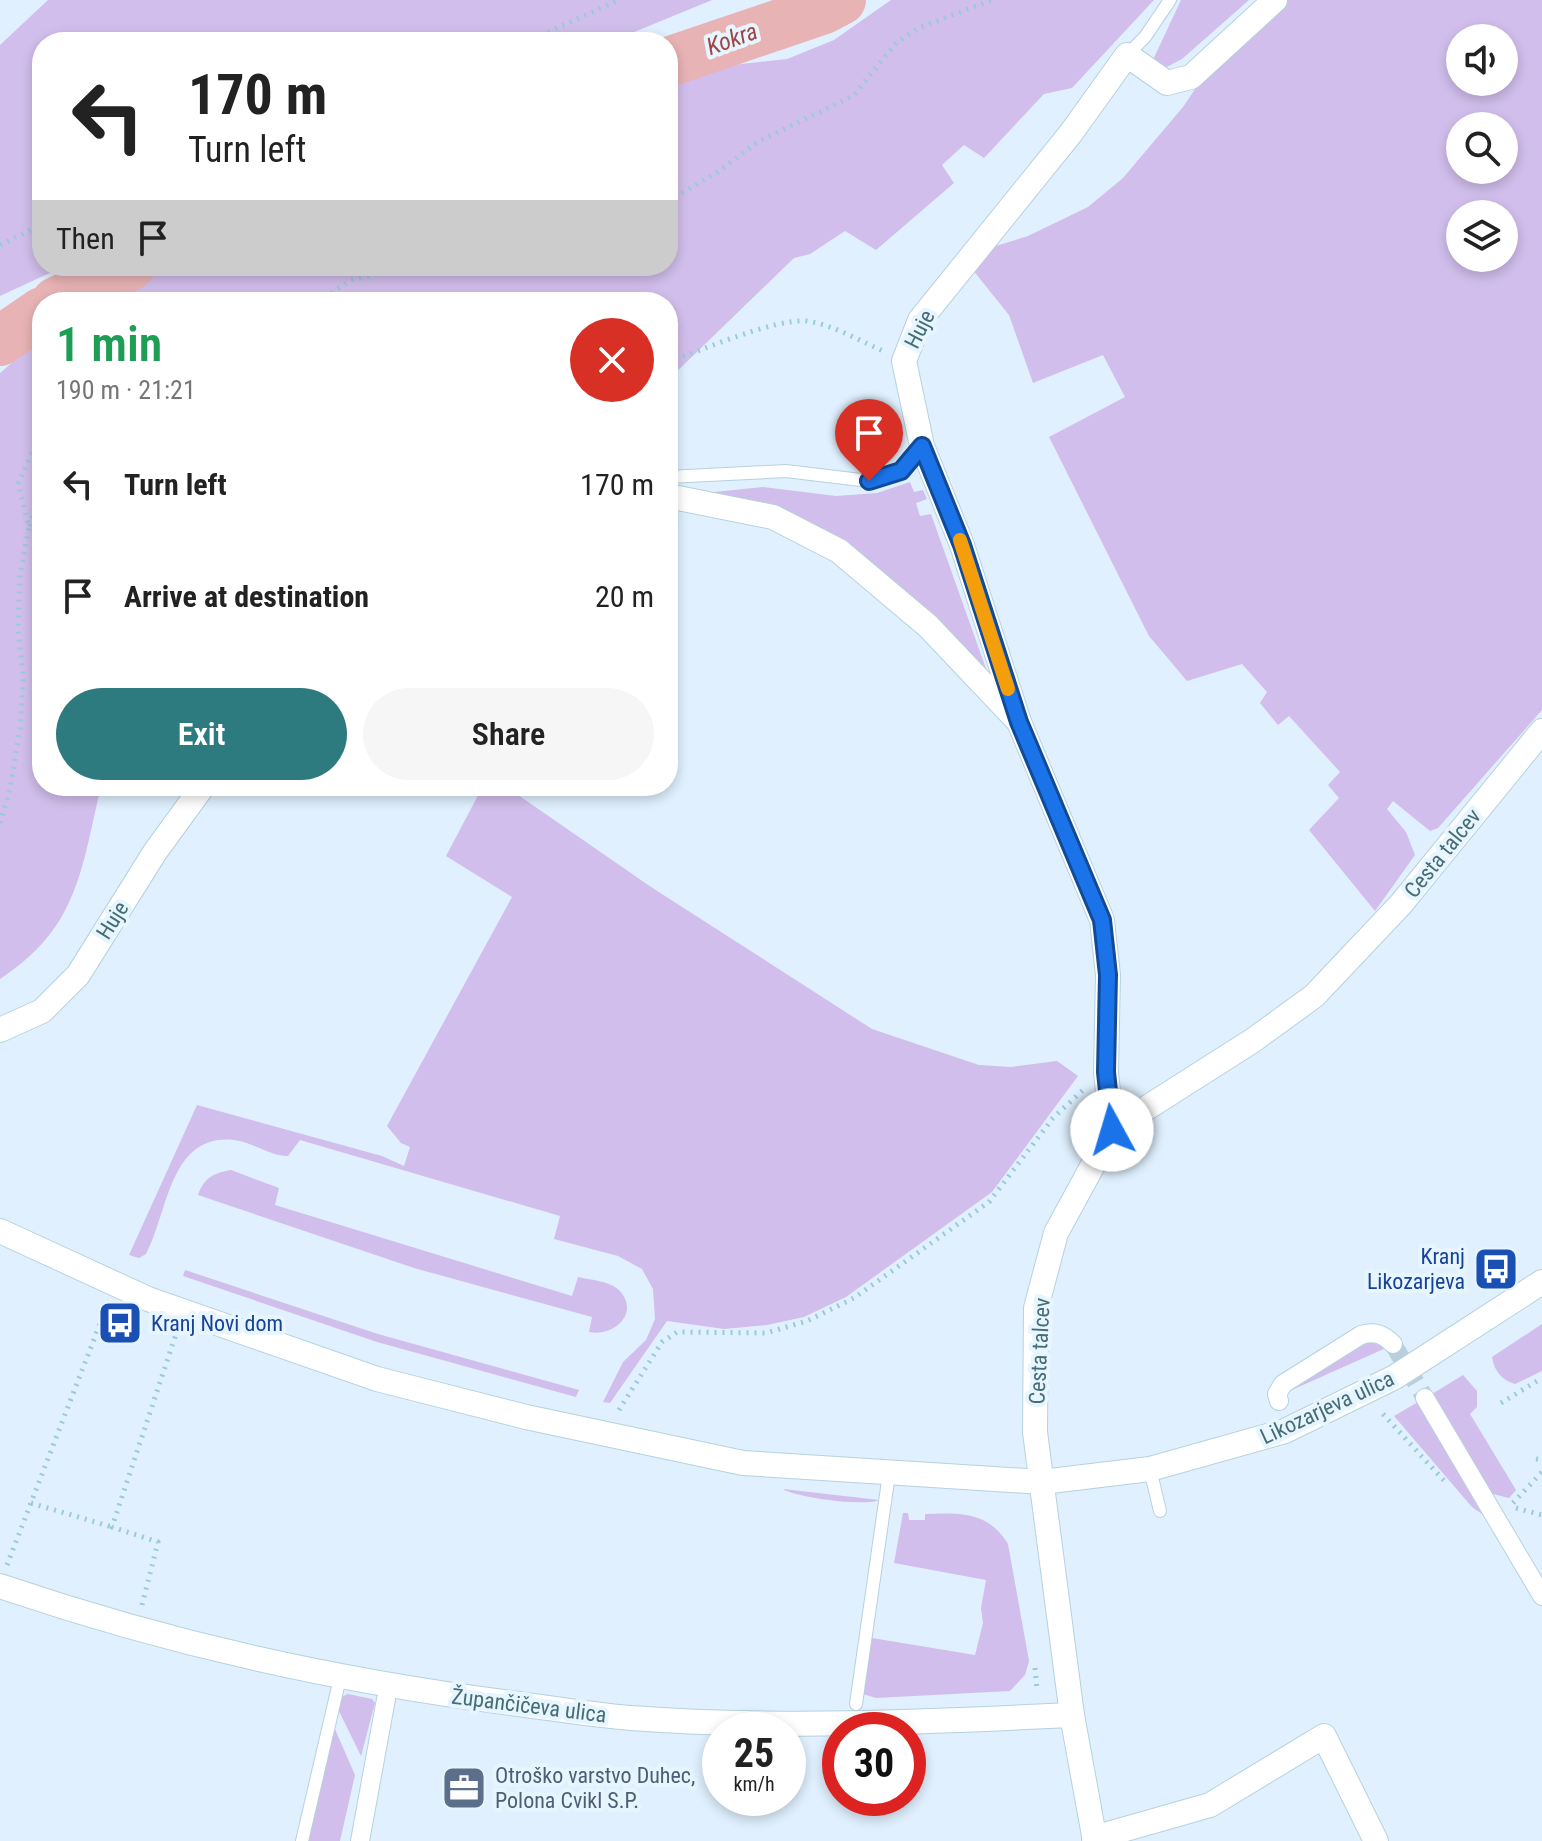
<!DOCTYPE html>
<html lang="en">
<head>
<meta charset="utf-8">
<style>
  body { margin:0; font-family:"Roboto Condensed",sans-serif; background:#f6f6f6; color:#222; height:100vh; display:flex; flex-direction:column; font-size:30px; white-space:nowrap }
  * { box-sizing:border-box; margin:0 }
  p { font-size:26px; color:#767676 }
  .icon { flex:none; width:44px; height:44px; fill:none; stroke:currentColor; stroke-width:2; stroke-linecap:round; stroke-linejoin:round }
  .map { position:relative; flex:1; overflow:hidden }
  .details { position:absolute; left:32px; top:292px; width:646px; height:504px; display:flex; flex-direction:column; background:#fff; border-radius:32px; box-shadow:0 4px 12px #0003 }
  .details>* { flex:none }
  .hud { position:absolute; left:32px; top:32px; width:646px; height:244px; border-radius:32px; box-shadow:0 4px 12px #0003; background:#fff; color:#222; overflow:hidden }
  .controls { position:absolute; left:1446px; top:24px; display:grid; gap:16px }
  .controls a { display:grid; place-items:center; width:72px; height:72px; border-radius:50%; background:#fff; box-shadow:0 4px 12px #0003; font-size:40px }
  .speed { position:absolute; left:702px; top:1712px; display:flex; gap:16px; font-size:40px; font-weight:700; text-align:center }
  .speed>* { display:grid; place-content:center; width:104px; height:104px; border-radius:50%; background:#fff; box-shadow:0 4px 12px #0003; line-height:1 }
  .speed small { font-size:20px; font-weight:400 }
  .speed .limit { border:12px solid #d22; background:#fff; color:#111 }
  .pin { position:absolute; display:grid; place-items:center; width:68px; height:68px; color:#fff; margin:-82px -34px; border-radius:50% 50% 50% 0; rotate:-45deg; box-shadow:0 0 8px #0007 }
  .pin .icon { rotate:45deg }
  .me { position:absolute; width:88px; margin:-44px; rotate:354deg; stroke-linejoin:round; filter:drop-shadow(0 0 6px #0008) }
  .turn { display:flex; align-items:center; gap:28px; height:168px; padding:0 24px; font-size:36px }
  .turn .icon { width:104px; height:104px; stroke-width:2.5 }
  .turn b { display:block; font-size:56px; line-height:68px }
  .then { display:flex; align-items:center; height:76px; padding:0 24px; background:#0003; gap:16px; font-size:30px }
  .round { display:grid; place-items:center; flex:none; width:84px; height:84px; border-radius:42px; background:#f6f6f6 }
  .headline { display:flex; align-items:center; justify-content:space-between; height:136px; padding:0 24px }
  h1 { font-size:48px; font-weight:600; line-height:60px; color:#1e9e55 }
  .cta { display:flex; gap:16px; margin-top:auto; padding:16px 24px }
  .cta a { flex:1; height:92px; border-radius:48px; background:#2e7b7f; color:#fff; font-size:32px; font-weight:600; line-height:92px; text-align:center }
  .cta a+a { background:#f6f6f6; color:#222 }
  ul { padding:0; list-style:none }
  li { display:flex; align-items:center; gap:24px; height:112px; padding:0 24px }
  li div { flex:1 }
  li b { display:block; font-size:30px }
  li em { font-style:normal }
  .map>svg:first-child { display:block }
</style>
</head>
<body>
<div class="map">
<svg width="1542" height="1841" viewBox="0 0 1542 1841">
  <rect width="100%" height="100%" fill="#e0f0fe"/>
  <g fill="#d1beec" fill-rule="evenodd">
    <path d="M48 0H712L610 42H42V266H65L0 296V45Z"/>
    <path d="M891 0H1154L1072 88 1044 94 984 158 964 145 942 165 954 183 876 250 845 231 810 254 794 258 668 380V302H94L117 287 164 266H668V77L696 69 787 59 834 40Z"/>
    <path d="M1181 0H1249L1182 59 1161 70 1152 62Z"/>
    <path d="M1287 0H1542V710L1438 828 1430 831 1393 801 1387 809 1406 832 1415 855 1375 911 1309 830 1339 798 1328 785 1340 772 1289 716 1278 725 1260 703 1267 692 1242 664 1187 681 1149 636 1049 437 1125 397 1103 355 1033 383 1009 315 972 269 996 246 1028 236 1088 207 1123 178 1183 107 1210 67ZM1460 38H1504V82H1460ZM1460 126H1504V170H1460ZM1460 214H1504V258H1460Z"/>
    <path d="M42 337V786H101C81 871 78 928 0 979V373Z"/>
    <path d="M910 482 914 492 923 490 927 499 916 503 920 516 931 514 989 677 842 544 668 490 714 492 763 487 836 496 877 493Z"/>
    <path d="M483 786H505L651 887 872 1029 979 1065 1011 1067 1057 1061 1078 1076 992 1192 846 1297 804 1317 767 1325 724 1329 667 1321 610 1403 603 1402 623 1362 646 1340 655 1319 653 1289 642 1269 618 1256 554 1239 560 1216 300 1140 288 1156C269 1156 253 1142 234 1140 169 1133 168 1214 146 1254L139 1258 129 1255 197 1105 382 1156 404 1166 410 1147 401 1143 387 1126 512 897 446 856Z"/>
    <path d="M231 1170 279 1188 275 1205 572 1296 578 1277C590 1280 611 1281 620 1291 640 1314 613 1337 589 1332L592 1317 414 1268 198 1195C204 1178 213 1173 231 1170Z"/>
    <path d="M185 1270 378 1334 579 1390 576 1397 377 1342 183 1276Z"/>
    <path d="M1542 1324V1371L1515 1384C1501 1380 1494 1370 1492 1357Z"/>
    <path d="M1370 1341 1386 1348 1285 1393V1390Z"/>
    <path d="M1463 1375 1477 1391V1407L1470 1414 1516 1490 1509 1498 1493 1494 1432 1394Z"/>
    <path d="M1418 1402 1482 1514 1472 1507 1394 1416Z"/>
    <path d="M783 1489 879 1500C865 1507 794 1497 783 1489Z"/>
    <path d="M903 1513H908L909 1520H925V1514C960 1513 988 1511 1008 1544L1029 1661 1025 1675 1010 1691 876 1698 863 1694 872 1638 975 1655 983 1623 981 1608 986 1580 894 1563Z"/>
    <path d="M348 1694 372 1699 375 1703 361 1756 338 1709 341 1697Z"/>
    <path d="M334 1727 355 1775 340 1841H308Z"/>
  </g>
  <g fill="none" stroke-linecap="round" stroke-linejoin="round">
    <g stroke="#e8b3b5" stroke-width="50">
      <path d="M668 62 824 9 841 0"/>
      <path d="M56 302 130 266"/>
      <path d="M0 341 42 312"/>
    </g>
    <path stroke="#bacfdc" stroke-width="18" stroke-dasharray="18 9" stroke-linecap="butt" d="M1393 1344 1425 1398"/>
    <g stroke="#b6d2dd" stroke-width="14">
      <g id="service">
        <path d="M1127 55 1145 37 1170 0"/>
        <path d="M668 477 786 471 869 481 901 471 922 446"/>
        <path d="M1150 1469 1160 1511"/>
        <path d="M856 1704 889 1474"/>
        <path d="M302 1841 340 1678"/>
      </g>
    </g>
    <g stroke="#b6d2dd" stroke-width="20">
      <g id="pedestrian">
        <path d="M1425 1398 1542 1596"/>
        <path d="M1279 1401 1277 1394 1283 1384 1361 1335C1375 1331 1383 1334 1393 1344"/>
        <path d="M360 1841 386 1699"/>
      </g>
    </g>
    <g stroke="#b6d2dd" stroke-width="26">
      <g id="minor">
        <path d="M668 496 773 517 839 551 928 626 1019 722 1102 920 1108 975 1106 1072 1112 1130"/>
        <path d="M1019 722 962 545 922 446 904 361 920 320 1071 133 1127 55 1167 83 1191 77 1275 0"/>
        <path d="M0 1030 42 1011 78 975 155 852 203 786"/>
        <path d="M0 1231 148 1299 377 1379 526 1417 743 1463 1042 1482 1150 1469 1285 1431 1395 1377 1542 1282"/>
        <path d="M0 1586C171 1644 333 1680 511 1703 551 1708 591 1715 631 1718 778 1729 925 1722 1072 1715"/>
        <path d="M1094 1838 1210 1805 1324 1736 1376 1841"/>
        <path d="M1095 1841 1072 1715 1035 1432 1036 1308 1056 1233 1112 1130 1252 1041 1314 996 1401 904 1542 731"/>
      </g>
    </g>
    <g stroke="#99cbd9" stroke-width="5" stroke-dasharray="2 6" stroke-linecap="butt">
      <path d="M526 42 619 0"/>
      <path d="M668 201 718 172 759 141 853 96 897 42 921 27 992 0"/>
      <path d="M0 245 42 224"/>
      <path d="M318 302 351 280 413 266"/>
      <path d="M668 362C700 351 775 318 807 321 833 325 858 340 883 351"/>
      <path d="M29 526 42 485"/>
      <path d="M0 823 10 790 20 728 23 677 18 629 20 574 29 527 18 484 42 430"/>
      <path d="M1501 1403 1542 1378"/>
      <path d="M619 1410 662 1342 677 1332 766 1333 807 1321 854 1298 989 1202 1053 1118 1083 1090"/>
      <path d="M1383 1414 1447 1484"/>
      <path d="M1536 1459 1542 1460"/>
      <path d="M31 1503 112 1527"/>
      <path d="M1513 1503 1542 1472"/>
      <path d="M1516 1508 1542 1515"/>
      <path d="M7 1565 103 1316"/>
      <path d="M142 1605 158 1542 112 1527 176 1334"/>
      <path d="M1035 1668 1037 1691"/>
    </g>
    <use href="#service" stroke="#fff" stroke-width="12"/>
    <use href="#pedestrian" stroke="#fff" stroke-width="18"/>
    <use href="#minor" stroke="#fff" stroke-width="24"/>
  </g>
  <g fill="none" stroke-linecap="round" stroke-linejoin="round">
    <g stroke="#114b97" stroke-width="20">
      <path id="route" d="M869 481 901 471 922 446 962 545 1019 722 1102 920 1108 975 1106 1072 1112 1130"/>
    </g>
    <use href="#route" stroke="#1a73e8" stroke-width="14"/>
    <path stroke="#f59e0b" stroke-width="14" d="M960 540 1008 689"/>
  </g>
  <defs>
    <g id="bus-square" transform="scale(2.3)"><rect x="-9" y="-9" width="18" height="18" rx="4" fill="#1a4fb4" stroke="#e7f5ff"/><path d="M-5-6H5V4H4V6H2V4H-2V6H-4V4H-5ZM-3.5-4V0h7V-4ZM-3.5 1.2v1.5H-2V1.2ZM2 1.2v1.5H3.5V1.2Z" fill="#fff"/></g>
    <g id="office-square" transform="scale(2.3)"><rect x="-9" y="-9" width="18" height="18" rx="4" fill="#5c6f8a" stroke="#e7f5ff"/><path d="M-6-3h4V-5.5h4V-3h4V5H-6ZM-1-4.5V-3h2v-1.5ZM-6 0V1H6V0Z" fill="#fff"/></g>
  </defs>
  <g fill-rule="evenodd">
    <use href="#bus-square" x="1496" y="1269"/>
    <use href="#bus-square" x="120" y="1323"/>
    <use href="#office-square" x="464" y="1788"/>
  </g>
  <g text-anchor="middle" stroke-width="8" stroke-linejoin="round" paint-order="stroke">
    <g font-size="22" fill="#466d75" stroke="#e7f5ff">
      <text transform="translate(919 329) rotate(-63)" y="8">Huje</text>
      <text transform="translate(1442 853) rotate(-51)" y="8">Cesta talcev</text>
      <text transform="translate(112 920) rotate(-58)" y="8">Huje</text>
      <text transform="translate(1039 1351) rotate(-87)" y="8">Cesta talcev</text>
      <text transform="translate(1327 1407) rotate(-25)" y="8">Likozarjeva ulica</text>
      <text transform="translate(529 1705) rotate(7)" y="8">Župančičeva ulica</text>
    </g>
    <g font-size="22" fill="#164399" stroke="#e7f5ff" text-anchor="end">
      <text x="1465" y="1264">Kranj<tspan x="1465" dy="25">Likozarjeva</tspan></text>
      <text x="151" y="1331" text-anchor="start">Kranj Novi dom</text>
    </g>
    <g font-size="22" fill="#4e5e75" stroke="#e7f5ff" text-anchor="start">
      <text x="495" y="1783">Otroško varstvo Duhec,<tspan x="495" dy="25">Polona Cvikl S.P.</tspan></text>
    </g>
    <g font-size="24" font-style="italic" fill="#a04647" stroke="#e7f5ff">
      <text transform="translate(732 39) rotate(-20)" y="8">Kokra</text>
    </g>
  </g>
</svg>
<div class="controls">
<a><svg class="icon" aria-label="sound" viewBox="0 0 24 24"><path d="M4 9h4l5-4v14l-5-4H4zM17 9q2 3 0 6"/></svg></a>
<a><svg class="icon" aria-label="search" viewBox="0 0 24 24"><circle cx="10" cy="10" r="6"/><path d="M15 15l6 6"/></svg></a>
<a><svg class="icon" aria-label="layers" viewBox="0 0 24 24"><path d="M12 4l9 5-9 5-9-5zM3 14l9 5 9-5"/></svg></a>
</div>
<div class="speed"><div>25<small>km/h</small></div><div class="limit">30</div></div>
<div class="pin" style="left:869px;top:481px;background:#d93025"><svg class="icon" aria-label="arrive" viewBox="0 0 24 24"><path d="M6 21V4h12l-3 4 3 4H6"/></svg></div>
<svg class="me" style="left:1112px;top:1130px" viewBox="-20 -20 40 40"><circle r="19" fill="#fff"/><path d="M0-13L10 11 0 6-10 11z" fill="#1a73e8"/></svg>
<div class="hud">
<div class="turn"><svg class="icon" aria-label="left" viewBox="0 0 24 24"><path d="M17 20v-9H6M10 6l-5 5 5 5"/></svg><div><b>170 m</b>Turn left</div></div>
<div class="then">Then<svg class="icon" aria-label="arrive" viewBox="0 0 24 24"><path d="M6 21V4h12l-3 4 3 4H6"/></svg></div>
</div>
<section class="details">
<div class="headline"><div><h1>1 min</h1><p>190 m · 21:21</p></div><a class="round" style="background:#d93025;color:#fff"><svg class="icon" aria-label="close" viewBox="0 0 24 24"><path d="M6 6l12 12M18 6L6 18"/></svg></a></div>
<ul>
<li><svg class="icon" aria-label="left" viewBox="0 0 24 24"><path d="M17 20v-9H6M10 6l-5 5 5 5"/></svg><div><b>Turn left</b></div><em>170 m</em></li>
<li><svg class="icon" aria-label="arrive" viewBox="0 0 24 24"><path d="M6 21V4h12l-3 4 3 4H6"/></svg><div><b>Arrive at destination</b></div><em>20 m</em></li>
</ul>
<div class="cta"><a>Exit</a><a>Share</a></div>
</section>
</div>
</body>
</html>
